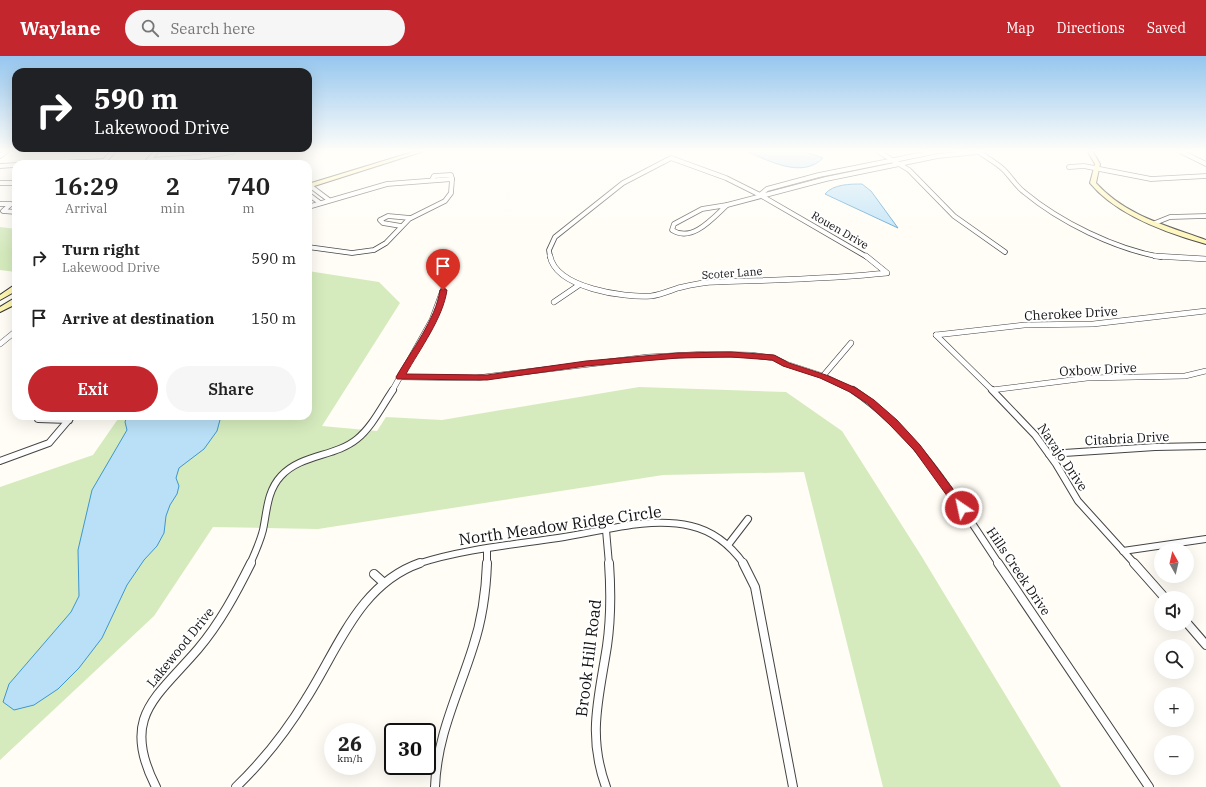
<!DOCTYPE html>
<html lang="en">
<head>
<meta charset="utf-8">
<style>
  body { margin:0; font-family:"IBM Plex Serif",serif; background:#f6f6f6; color:#222; height:100vh; display:flex; flex-direction:column; font-size:15px; white-space:nowrap }
  * { box-sizing:border-box; margin:0 }
  p { font-size:13px; color:#767676 }
  .icon { flex:none; width:22px; height:22px; fill:none; stroke:currentColor; stroke-width:2; stroke-linecap:round; stroke-linejoin:round }
  .map { position:relative; flex:1; overflow:hidden }
  .panel { position:absolute; left:12px; top:104px; width:300px; height:260px; display:flex; flex-direction:column; background:#fff; border-radius:12px; box-shadow:0 4px 16px #0002 }
  .panel>* { flex:none }
  .banner { position:absolute; left:12px; top:12px; width:300px; height:84px; border-radius:12px; box-shadow:0 4px 16px #0002; background:#202124; color:#fff; overflow:hidden }
  .needle { width:26px; rotate:352deg }
  .fabs { position:absolute; left:1154px; top:487px; display:grid; gap:8px }
  .fabs a { display:grid; place-items:center; width:40px; height:40px; border-radius:50%; background:#fff; box-shadow:0 4px 16px #0002; font-size:20px }
  .speed { position:absolute; left:324px; top:667px; display:flex; gap:8px; font-size:20px; font-weight:700; text-align:center }
  .speed>* { display:grid; place-content:center; width:52px; height:52px; border-radius:50%; background:#fff; box-shadow:0 4px 16px #0002; line-height:1 }
  .speed small { font-size:10px; font-weight:400 }
  .speed .limit { border:2px solid #111; border-radius:6px; background:#fff; color:#111 }
  .pin { position:absolute; display:grid; place-items:center; width:34px; height:34px; color:#fff; margin:-41px -17px; border-radius:50% 50% 50% 0; rotate:-45deg; box-shadow:0 0 4px #0007 }
  .pin .icon { rotate:45deg }
  .me { position:absolute; width:44px; margin:-22px; rotate:326deg; stroke-linejoin:round; filter:drop-shadow(0 0 3px #0008) }
  .turn { display:flex; align-items:center; gap:14px; height:84px; padding:0 16px; font-size:18px }
  .turn .icon { width:52px; height:52px; stroke-width:2.5 }
  .turn b { display:block; font-size:28px; line-height:34px }
  .eta { display:flex; justify-content:space-evenly; align-items:center; height:68px; text-align:center }
  .eta b { font-size:24px; font-weight:600; line-height:28px }
  .button { display:flex; gap:8px; margin-top:auto; padding:8px 16px }
  .button a { flex:1; height:46px; border-radius:24px; background:#c4262e; color:#fff; font-size:16px; font-weight:600; line-height:46px; text-align:center }
  .button a+a { background:#f6f6f6; color:#222 }
  ul { padding:0; list-style:none }
  li { display:flex; align-items:center; gap:12px; height:60px; padding:0 16px }
  li div { flex:1 }
  li b { display:block; font-size:15px }
  li em { font-style:normal }
  header { display:flex; align-items:center; gap:24px; box-sizing:border-box; height:56px; padding:0 20px; background:#c4262e; color:#fff }
  header strong { font-size:19px }
  nav { display:flex; gap:22px; margin-inline-start:auto; font-size:14px }
  .search { width:280px; height:36px; background:#f6f6f6; display:flex; align-items:center; gap:10px; box-sizing:border-box; padding:0 14px; border-radius:22px; color:#767676; font-size:15px }
  .map>svg:first-child { display:block }
</style>
</head>
<body>
<header>
<strong>Waylane</strong>
<div class="search"><svg class="icon" aria-label="search" viewBox="0 0 24 24"><circle cx="10" cy="10" r="6"/><path d="M15 15l6 6"/></svg>Search here</div>
<nav><a>Map</a><a>Directions</a><a>Saved</a></nav>
</header>
<div class="map">
<svg width="1206" height="731" viewBox="0 0 1206 731">
  <rect width="100%" height="100%" fill="#fffdf5"/>
  <g fill="#d5ebbd">
    <path d="M0 171 16 173V216L0 214Z"/>
    <path d="M308 215 379 226 400 247 322 370 377 375 386 361 442 364 639 331 786 336 842 375 922 501 1061 731H883L804 416 663 419 318 473 213 471 154 560 0 704V431L93 399 120 360H308Z"/>
  </g>
  <g fill="#b9e0f7" stroke="#3f96cf">
    <path d="M748 96H806L823 102C803 123 769 105 748 96Z"/>
    <path d="M862 128 871 135 898 172 825 138C833 128 851 128 862 128Z"/>
    <path d="M127 360H221L217 375 204 393 179 412 176 422 179 430 177 438 170 449 166 460 164 477 157 490 144 504 127 529 102 582 79 612 58 633 34 649 14 654 3 646 9 628 71 556 79 540 78 494 92 434 127 374 125 366Z"/>
  </g>
  <g fill="none" stroke-linecap="round" stroke-linejoin="round">
    <g stroke="#444" stroke-width="5.5">
      <g id="street-far3">
        <path d="M879 96 909 114 954 160 1005 196"/>
        <path d="M979 96C987 102 997 107 1004 114 1011 121 1016 130 1024 136 1060 166 1115 193 1161 201"/>
        <path d="M1182 96 1206 108"/>
        <path d="M0 100 6 96"/>
        <path d="M149 104 199 101 233 96"/>
        <path d="M102 107 113 96"/>
        <path d="M40 108 104 105"/>
        <path d="M145 108 156 96"/>
        <path d="M0 110 16 109"/>
        <path d="M1069 111 1084 110 1151 123 1206 120"/>
        <path d="M432 124 434 120 451 119 452 123"/>
        <path d="M0 127H16"/>
        <path d="M308 131 313 132 329 144"/>
        <path d="M308 138 320 147"/>
        <path d="M761 138 767 133 819 119 934 96"/>
        <path d="M0 148H11L3 155 16 156"/>
        <path d="M727 149C713 162 692 187 672 174L674 168 702 153Z"/>
        <path d="M727 149 826 123 938 100 978 96"/>
        <path d="M308 151 387 128 452 123"/>
        <path d="M1155 167 1170 161 1206 160"/>
        <path d="M401 170 383 167 380 164 388 160 410 162"/>
        <path d="M308 191 352 197 374 194 386 187 409 163 445 145 451 137 452 123"/>
        <path d="M550 201 549 194 555 181 623 127 671 102 726 122 760 139 867 201"/>
      </g>
    </g>
    <g stroke="#444" stroke-width="6">
      <g id="street-far2">
        <path d="M550 200C556 232 624 242 651 240 660 239 669 235 678 232 690 229 704 226 717 226 774 224 830 223 887 217L866 200"/>
        <path d="M1155 200 1206 203"/>
        <path d="M554 246 579 229"/>
        <path d="M936 279 993 335"/>
        <path d="M936 279 1024 269 1093 268 1206 255"/>
        <path d="M0 288 16 275"/>
        <path d="M823 320 851 287"/>
        <path d="M400 321 476 322 648 301 706 298 751 299 774 302 786 308 823 320 854 335"/>
        <path d="M992 334 1087 322 1185 320 1206 315"/>
        <path d="M392 335 432 264 443 234"/>
      </g>
    </g>
    <g stroke="#444" stroke-width="8">
      <g id="street-far1">
        <path d="M853 334C917 377 957 445 999 508"/>
        <path d="M992 334 1035 379 1056 408 1078 445 1135 508"/>
        <path d="M38 363 69 364"/>
        <path d="M1049 398 1155 391 1206 390"/>
        <path d="M0 405 49 387 72 360"/>
        <path d="M606 474 609 508"/>
        <path d="M728 489 748 463"/>
        <path d="M1123 495 1206 483"/>
        <path d="M250 508C255 497 260 486 263 474 267 455 267 435 281 420 301 398 335 401 357 383 372 371 382 350 393 334"/>
        <path d="M417 508C463 493 511 489 558 482 600 476 648 460 691 470 713 475 731 490 744 508"/>
        <path d="M487 508V493"/>
      </g>
    </g>
    <g stroke="#444" stroke-width="10">
      <g id="street">
        <path d="M743 507 755 531 793 731"/>
        <path d="M998 507 1149 731"/>
        <path d="M1134 507 1165 542"/>
        <path d="M374 518 384 527"/>
        <path d="M1187 567 1206 589"/>
        <path d="M156 731C120 661 156 642 198 593 220 567 236 537 251 507"/>
        <path d="M236 731C263 705 286 676 306 643 338 593 359 528 420 507"/>
        <path d="M435 731C437 679 458 639 473 591 482 564 486 536 487 507"/>
        <path d="M606 731C587 679 599 642 607 590 611 562 611 535 609 507"/>
      </g>
    </g>
    <g stroke="#333" stroke-width="2">
      <g id="secondary">
        <path d="M413 96H421L308 132V128Z"/>
        <path d="M1088 96H1093L1100 108 1096 127C1126 160 1165 169 1206 184V188C1167 177 1116 159 1090 127L1095 108Z"/>
        <path d="M13 230H16V235L0 244V239Z"/>
        <path d="M13 243H16V248L0 256V251Z"/>
      </g>
    </g>
    <use href="#street-far3" stroke="#fff" stroke-width="4"/>
    <use href="#street-far2" stroke="#fff" stroke-width="5"/>
    <use href="#street-far1" stroke="#fff" stroke-width="6"/>
    <use href="#street" stroke="#fff" stroke-width="8"/>
    <use href="#secondary" fill="#fff6b0" fill-rule="evenodd"/>
  </g>
  <linearGradient id="sky" x2="0" y2="1"><stop stop-color="#95c6ee"/><stop offset="0.48" stop-color="#fffefa"/><stop offset="1" stop-color="#fffefa" stop-opacity="0"/></linearGradient>
  <rect width="1206" height="198" fill="url(#sky)"/>
  <path fill="#c4262e" stroke="#7f191e" d="M443 232 447 234C443 262 420 293 406 318L487 319 586 305 678 297 731 296 774 299 789 307 826 319 856 332 874 344 897 364 920 389 967 452 962 456 958 455 914 394 890 369 868 348 850 336 820 322 783 310 772 304 731 301 678 302 586 310 487 324 397 323 396 321C411 295 436 263 440 234Z"/>
  <g text-anchor="middle" stroke-width="4" stroke-linejoin="round" paint-order="stroke">
    <g font-size="11" fill="#111" stroke="#fff">
      <text transform="translate(840 174) rotate(30)" y="4">Rouen Drive</text>
      <text transform="translate(732 217) rotate(-4)" y="4">Scoter Lane</text>
    </g>
    <g font-size="13" fill="#111" stroke="#fff">
      <text transform="translate(1071 257) rotate(-3)" y="5">Cherokee Drive</text>
      <text transform="translate(1098 313) rotate(-3)" y="5">Oxbow Drive</text>
      <text transform="translate(1127 382) rotate(-3)" y="5">Citabria Drive</text>
      <text transform="translate(1063 401) rotate(56)" y="5">Navajo Drive</text>
      <text transform="translate(1019 515) rotate(56)" y="5">Hills Creek Drive</text>
      <text transform="translate(180 591) rotate(-51)" y="5">Lakewood Drive</text>
    </g>
    <g font-size="16" fill="#111" stroke="#fff">
      <text transform="translate(560 469) rotate(-8)" y="6">North Meadow Ridge Circle</text>
      <text transform="translate(588 602) rotate(-83)" y="6">Brook Hill Road</text>
    </g>
  </g>
</svg>
<div class="fabs">
<a><svg class="needle" viewBox="-14 -14 28 28"><path d="M0-13l5 13h-10z" fill="#e53935"/><path d="M0 13l5-13h-10z" fill="#767676"/></svg></a>
<a><svg class="icon" aria-label="sound" viewBox="0 0 24 24"><path d="M4 9h4l5-4v14l-5-4H4zM17 9q2 3 0 6"/></svg></a>
<a><svg class="icon" aria-label="search" viewBox="0 0 24 24"><circle cx="10" cy="10" r="6"/><path d="M15 15l6 6"/></svg></a>
<a>+</a>
<a>−</a>
</div>
<div class="speed"><div>26<small>km/h</small></div><div class="limit">30</div></div>
<div class="pin" style="left:443px;top:234px;background:#d93025"><svg class="icon" aria-label="arrive" viewBox="0 0 24 24"><path d="M6 21V4h12l-3 4 3 4H6"/></svg></div>
<svg class="me" style="left:962px;top:452px" viewBox="-20 -20 40 40"><circle r="17" fill="#c4262e" stroke="#fff" stroke-width="3"/><path d="M0-11L8 9 0 5-8 9z" fill="#fff"/></svg>
<div class="banner">
<div class="turn"><svg class="icon" aria-label="right" viewBox="0 0 24 24"><path d="M7 20v-9h11M14 6l5 5-5 5"/></svg><div><b>590 m</b>Lakewood Drive</div></div>
</div>
<section class="panel">
<div class="eta">
<div><b>16:29</b><p>Arrival</p></div>
<div><b>2</b><p>min</p></div>
<div><b>740</b><p>m</p></div>
</div>
<ul>
<li><svg class="icon" aria-label="right" viewBox="0 0 24 24"><path d="M7 20v-9h11M14 6l5 5-5 5"/></svg><div><b>Turn right</b><p>Lakewood Drive</p></div><em>590 m</em></li>
<li><svg class="icon" aria-label="arrive" viewBox="0 0 24 24"><path d="M6 21V4h12l-3 4 3 4H6"/></svg><div><b>Arrive at destination</b></div><em>150 m</em></li>
</ul>
<div class="button"><a>Exit</a><a>Share</a></div>
</section>
</div>
</body>
</html>
